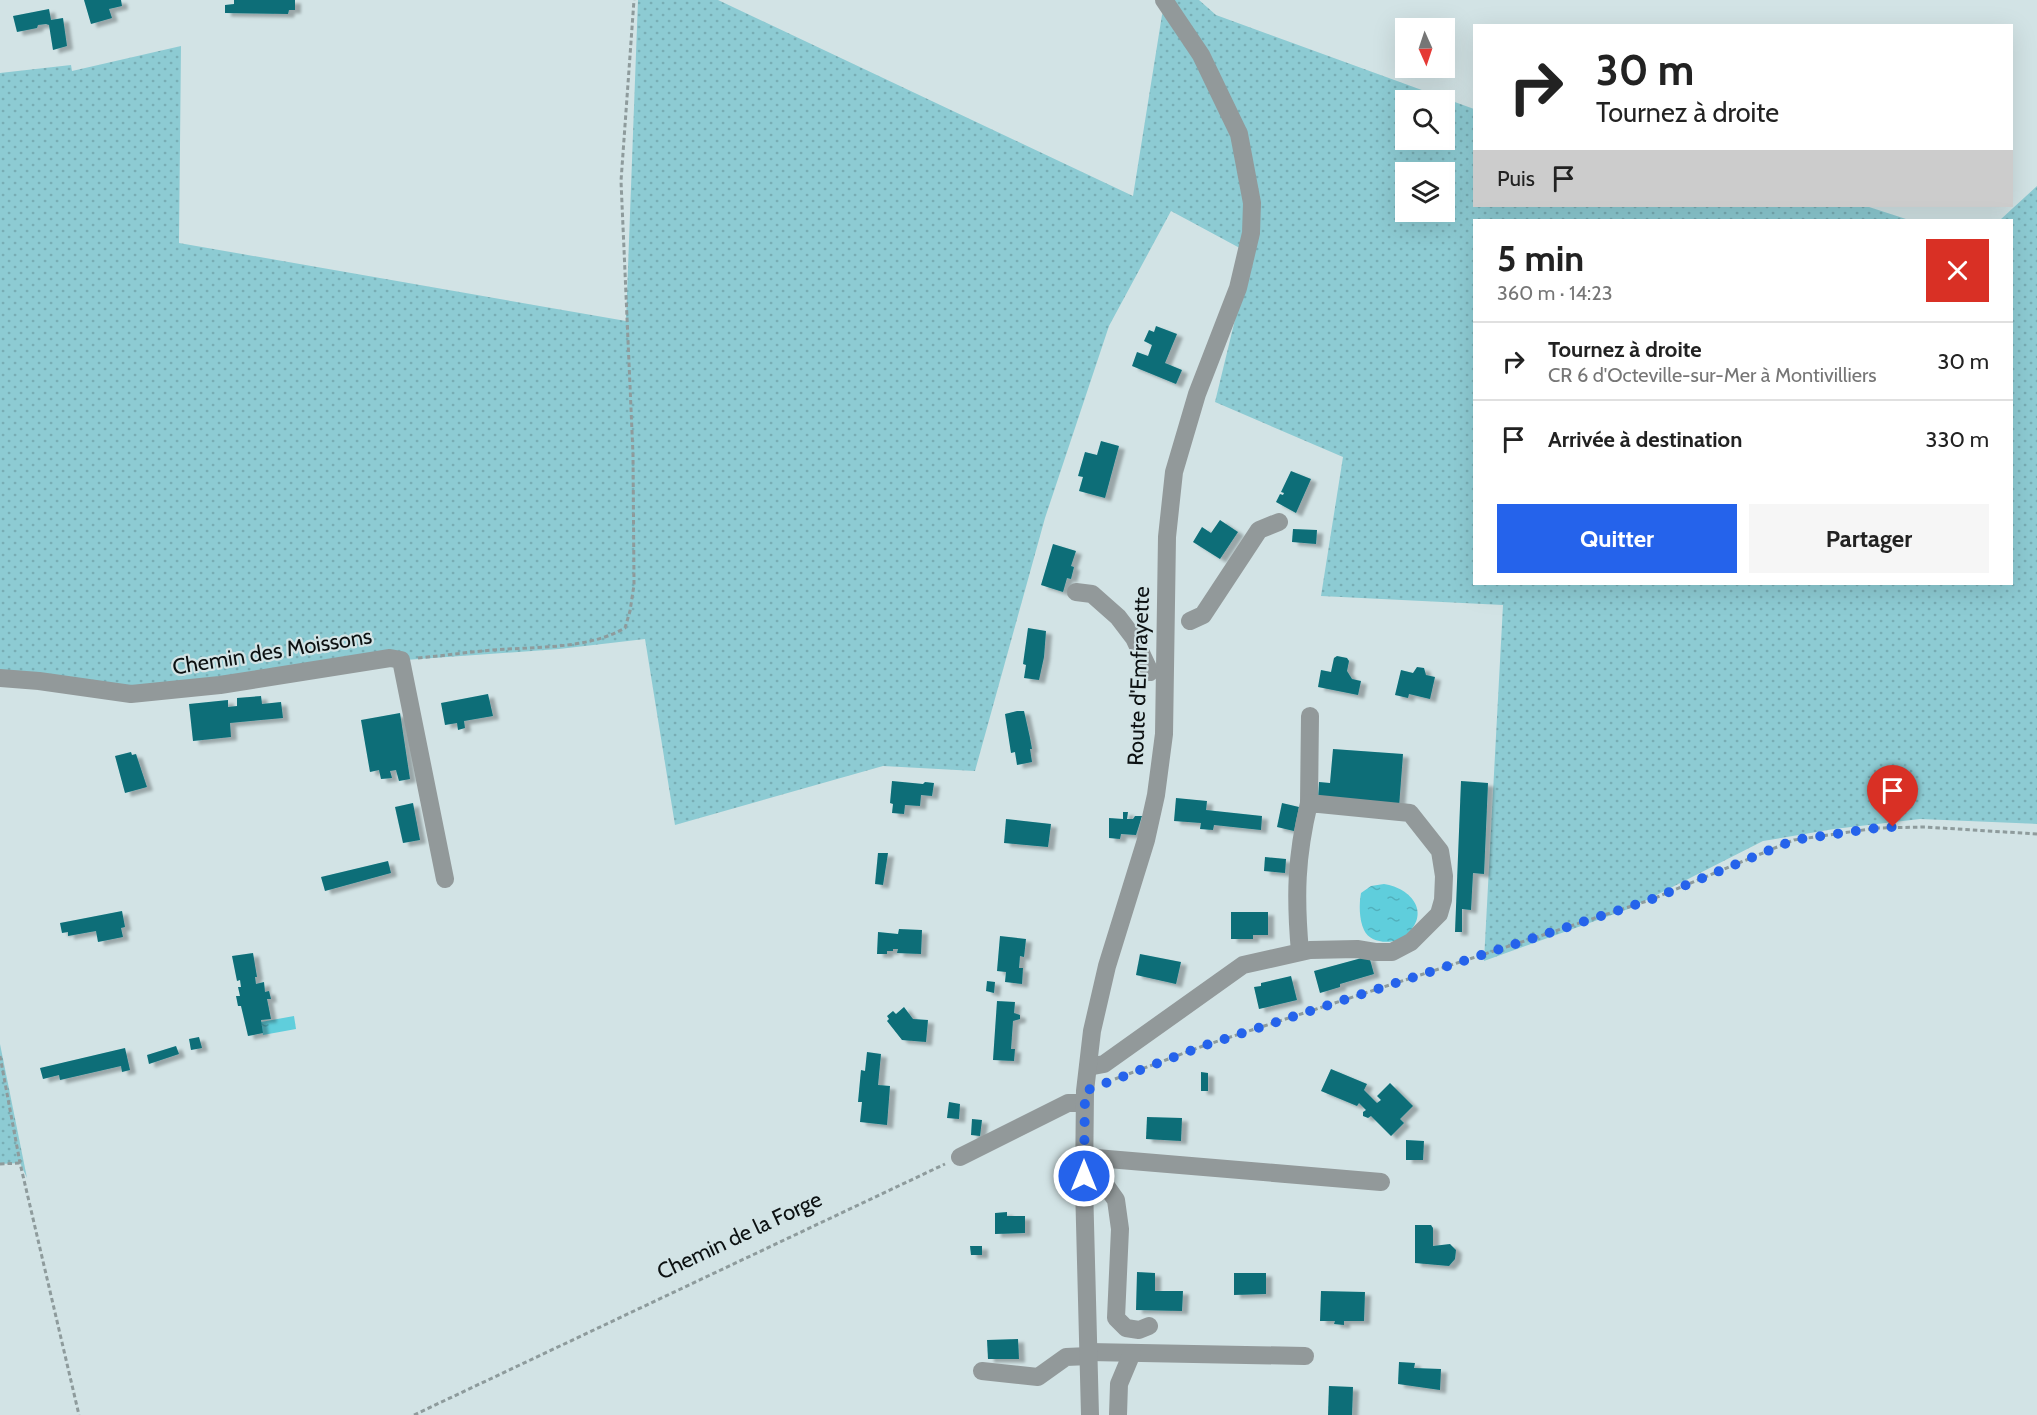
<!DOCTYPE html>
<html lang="fr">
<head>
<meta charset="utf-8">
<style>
  body { margin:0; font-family:Cabin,sans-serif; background:#f6f6f6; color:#222; height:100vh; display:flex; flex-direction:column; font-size:22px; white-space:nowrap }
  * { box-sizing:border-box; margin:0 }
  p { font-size:20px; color:#767676 }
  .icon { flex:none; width:33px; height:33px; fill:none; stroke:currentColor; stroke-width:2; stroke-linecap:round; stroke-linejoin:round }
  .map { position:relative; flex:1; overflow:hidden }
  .panel { position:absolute; left:1473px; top:219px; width:540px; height:366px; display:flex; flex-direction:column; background:#fff; border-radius:0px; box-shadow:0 6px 24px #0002 }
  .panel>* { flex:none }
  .top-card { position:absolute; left:1473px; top:24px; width:540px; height:183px; border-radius:0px; box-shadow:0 6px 24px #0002; background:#fff; color:#222; overflow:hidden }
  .needle { width:39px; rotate:177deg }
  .controls { position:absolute; left:1395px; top:18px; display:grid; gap:12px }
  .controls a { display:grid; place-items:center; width:60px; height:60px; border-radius:0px; background:#fff; box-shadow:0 6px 24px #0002; font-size:30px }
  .pin { position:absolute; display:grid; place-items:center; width:51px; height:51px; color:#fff; margin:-62px -26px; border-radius:50% 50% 50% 0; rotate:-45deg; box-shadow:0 0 6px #0007 }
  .pin .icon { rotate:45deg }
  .me { position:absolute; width:66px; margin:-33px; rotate:0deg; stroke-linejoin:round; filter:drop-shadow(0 0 4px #0008) }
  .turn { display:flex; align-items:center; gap:21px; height:126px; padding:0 24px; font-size:27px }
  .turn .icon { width:78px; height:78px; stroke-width:2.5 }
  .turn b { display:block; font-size:42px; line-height:51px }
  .then { display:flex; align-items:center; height:57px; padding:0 24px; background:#0003; gap:12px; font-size:22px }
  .round { display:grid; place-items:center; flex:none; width:63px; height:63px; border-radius:0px; background:#f6f6f6 }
  .head { display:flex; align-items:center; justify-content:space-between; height:102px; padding:0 24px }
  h1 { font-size:36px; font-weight:700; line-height:45px }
  .action { display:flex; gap:12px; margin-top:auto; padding:12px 24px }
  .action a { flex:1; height:69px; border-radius:0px; background:#2563eb; color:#fff; font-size:24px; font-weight:700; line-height:69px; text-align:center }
  .action a+a { background:#f6f6f6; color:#222 }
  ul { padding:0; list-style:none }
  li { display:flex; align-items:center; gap:18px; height:78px; padding:0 24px; border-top:2px solid #e0e0e0 }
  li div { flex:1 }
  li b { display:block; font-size:22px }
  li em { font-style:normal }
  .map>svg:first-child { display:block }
</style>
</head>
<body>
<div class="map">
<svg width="2037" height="1415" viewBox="0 0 2037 1415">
  <defs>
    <pattern id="grass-dots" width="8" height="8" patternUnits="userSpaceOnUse" patternTransform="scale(1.5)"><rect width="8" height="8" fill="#8dcbd3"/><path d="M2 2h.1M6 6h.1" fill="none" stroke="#78adb4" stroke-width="1.8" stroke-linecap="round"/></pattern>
    <pattern id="water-ripples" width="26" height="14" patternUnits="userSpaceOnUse" patternTransform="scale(1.5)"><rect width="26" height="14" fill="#5fcedc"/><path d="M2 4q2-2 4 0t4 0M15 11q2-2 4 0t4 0" fill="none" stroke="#51b0bc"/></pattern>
    <filter id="shadow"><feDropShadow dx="6" dy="3.5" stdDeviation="1.5" flood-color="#0004"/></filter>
  </defs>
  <rect width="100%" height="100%" fill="#d2e3e5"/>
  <g fill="url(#grass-dots)" fill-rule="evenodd">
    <path d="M638 0H718L1133 196 1162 15 1170 0H1199L1216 15 1474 109V206H1866L1909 220H1474V584H2012V220H2000L2037 186V824L1920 819 1834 829 1763 841 1631 908 1484 961 1503 605 1321 596 1343 457 1215 402 1248 266 1249 253 1171 211 1109 326 1045 518 975 771 883 766 675 825 645 639 559 649 405 660 216 690 0 683V73L71 65 72 71 181 46 179 243 626 321ZM1406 100H1444V140H1406ZM1406 172H1444V212H1406Z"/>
    <path d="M0 1044 27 1178 20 1163 0 1164Z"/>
  </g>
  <g fill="url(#water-ripples)">
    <path d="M1384 884C1412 888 1432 914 1405 936 1394 945 1370 944 1364 930 1359 919 1359 904 1361 893L1371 886Z"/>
    <path d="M294 1016 296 1029 263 1035 261 1022Z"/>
  </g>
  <g fill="#096e78" filter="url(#shadow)">
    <path d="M84 0H121L122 6 109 9 112 18 91 24Z"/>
    <path d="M234 0H295V10H289L288 14 225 13V5L234 4Z"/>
    <path d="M49 9 51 20 63 18 67 46 53 50 49 25 46 24 38 25 37 28 17 32 13 16Z"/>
    <path d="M1156 326 1177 334 1165 363 1182 370 1176 384 1132 366 1137 352 1148 356 1152 345 1144 341 1149 330 1154 332Z"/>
    <path d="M1101 441 1119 446 1105 498 1079 491 1083 477 1078 476 1085 452 1097 455Z"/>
    <path d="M1291 471 1311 479 1296 513 1276 502 1280 494 1283 495 1284 493 1281 492Z"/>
    <path d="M1220 520 1238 532 1220 559 1193 542 1202 527 1211 533Z"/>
    <path d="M1293 529 1317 530 1316 544 1292 542Z"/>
    <path d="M1053 544 1076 551 1071 566 1074 567 1071 579 1067 578 1063 592 1041 585Z"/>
    <path d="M1028 628 1046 631 1044 657 1039 680 1024 678 1026 665 1023 664Z"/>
    <path d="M1337 656 1347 658 1349 661 1347 671 1352 679 1361 681 1358 695 1318 687 1321 670 1331 672 1334 658Z"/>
    <path d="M1417 667 1424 668 1426 675 1435 677 1430 699 1409 694 1408 698 1395 695 1401 670 1413 673Z"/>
    <path d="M488 694 493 716 464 721 465 728 458 730 457 723 445 725 441 703Z"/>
    <path d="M261 696 262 704 281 702 283 718 230 723 231 737 193 741 189 704 228 700V707L237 706V698Z"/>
    <path d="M1017 711H1024L1030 738 1032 749H1030L1032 762 1017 765 1015 752 1011 753 1005 714Z"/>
    <path d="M400 713 410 779 399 781 396 770 390 771 392 778 381 779 379 770 370 772 361 720Z"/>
    <path d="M1333 749 1403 754 1399 807 1318 800 1319 782 1330 783Z"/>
    <path d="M131 752 132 755 136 754 147 787 125 793 115 756Z"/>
    <path d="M892 781 923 784 925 782 934 783 932 796 921 795 920 806 905 805 904 814 892 813 893 804 890 803Z"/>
    <path d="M1461 781 1488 783 1484 874 1473 873 1471 910 1462 909V932H1455Z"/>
    <path d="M1176 798 1207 801 1206 810 1262 816 1261 830 1214 825 1213 830 1200 829 1201 823 1174 821Z"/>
    <path d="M413 803 420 840 403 843 395 807Z"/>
    <path d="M1282 803 1299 807 1294 831 1277 827Z"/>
    <path d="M1123 812H1128L1127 819H1133L1135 816H1142L1136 835 1121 834 1120 839 1109 838V818L1123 819Z"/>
    <path d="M1006 819 1051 824 1048 847 1004 843Z"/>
    <path d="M878 853H888L883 885 875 884Z"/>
    <path d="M1265 857 1286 859 1285 873 1264 871Z"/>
    <path d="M388 861 391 873 325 891 321 877Z"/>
    <path d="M122 911 125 927 121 928 123 937 98 942 96 931 68 936V932L62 933 60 923Z"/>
    <path d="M1231 912H1268V935H1253V939H1231Z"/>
    <path d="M899 929 922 930 921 954 897 953 898 949H893V951H887V954H877L878 932 898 934Z"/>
    <path d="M1000 936 1026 939 1024 957 1020 956 1019 968H1023L1022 984 1005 982 1006 972 997 971Z"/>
    <path d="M253 953 257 977H255L256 984 264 982 265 992 269 991 271 999H267L271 1019 261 1020 263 1033 248 1036 241 1006H238L236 996H240L238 987H241L240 980 237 981 232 956Z"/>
    <path d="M1140 954 1181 962 1176 984 1136 975Z"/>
    <path d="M1369 956 1374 974 1340 984V987L1320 993 1314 971Z"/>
    <path d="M1291 976 1297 1000 1259 1009 1254 987 1261 986V983Z"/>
    <path d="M987 981 995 982 994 993 986 991Z"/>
    <path d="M997 1001 1015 1002 1014 1013 1020 1015V1019L1013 1021 1011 1049H1015L1014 1061 993 1060Z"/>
    <path d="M904 1007 913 1019 928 1020 926 1042 902 1040 887 1021 889 1019 887 1016 893 1011 896 1014Z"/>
    <path d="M199 1037 202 1048 191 1050 189 1039Z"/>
    <path d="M176 1046 179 1054 149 1064 147 1055Z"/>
    <path d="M125 1048 130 1070 122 1072 121 1066 60 1080 59 1075 43 1079 40 1068Z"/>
    <path d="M867 1052 881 1054 878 1085 890 1086 887 1125 860 1122 862 1102H858L861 1070 865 1071Z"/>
    <path d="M1331 1069 1367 1084 1364 1090 1377 1103 1381 1100 1377 1096 1390 1083 1413 1106 1400 1119 1404 1123 1391 1136 1371 1116 1368 1118 1363 1116V1112L1366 1110 1359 1103 1357 1106 1321 1091Z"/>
    <path d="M1201 1072 1208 1073V1091H1201Z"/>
    <path d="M949 1102 960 1104 959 1119 947 1118Z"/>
    <path d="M1147 1117 1182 1118 1181 1141 1146 1139Z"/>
    <path d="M972 1119 982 1120 980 1136 971 1135Z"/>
    <path d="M1406 1140 1424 1141 1423 1160H1406Z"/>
    <path d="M1007 1212V1216H1025V1233L995 1234V1213Z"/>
    <path d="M1415 1225H1431L1433 1228V1246L1450 1244 1456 1250 1455 1259 1449 1266 1415 1263Z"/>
    <path d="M970 1246H982V1255H971Z"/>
    <path d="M1137 1272 1155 1273V1291H1183L1182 1311 1136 1310Z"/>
    <path d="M1234 1273H1266V1294L1234 1295Z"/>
    <path d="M1321 1291 1365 1292 1364 1321H1344V1325L1334 1324 1335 1321H1320Z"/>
    <path d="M1018 1339 1019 1359H988L987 1340Z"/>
    <path d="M1399 1362 1415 1363 1414 1368 1441 1369 1440 1390 1398 1384Z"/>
    <path d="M1329 1386 1353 1387 1352 1415H1328Z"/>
  </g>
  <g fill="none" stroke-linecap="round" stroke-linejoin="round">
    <g stroke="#8e9b9c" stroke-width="3" stroke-dasharray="4.5 3" stroke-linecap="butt">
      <path d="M418 658C440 656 461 653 483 651 528 646 585 651 625 628L630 611 634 585 633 454 621 181 634 0"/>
      <path d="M0 1056 20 1163 79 1415"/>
      <path d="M1115 1079 1203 1046 1650 900 1794 840 1877 828 1925 827 2037 834"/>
      <path d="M0 1164 20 1163"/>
      <path d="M414 1415 945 1164"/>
    </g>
    <g stroke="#92999a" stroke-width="18">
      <path d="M1076 592 1092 594 1118 617 1134 638 1150 672"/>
      <path d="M1190 621 1203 615 1259 530 1279 522"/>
      <path d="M0 678 39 681 131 694 220 685 390 658 401 660 445 879"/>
      <path d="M1309 803 1310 716"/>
      <path d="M1088 1067 1104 1064 1243 965 1310 950 1357 949 1375 952H1392L1411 942 1439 914 1443 900 1444 876 1440 851 1410 813 1309 803C1296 857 1295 896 1300 952"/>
      <path d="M960 1157 1068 1103H1084"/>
      <path d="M1084 1157 1381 1182"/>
      <path d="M1084 1176H1099L1116 1200 1120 1229 1116 1318 1126 1328 1139 1330 1149 1326"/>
      <path d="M1089 1352 1305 1356"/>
      <path d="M982 1371 1038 1377 1066 1357 1089 1356"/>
      <path d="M1090 1415 1084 1185 1085 1091 1092 1031 1107 966 1146 840 1156 795 1164 734 1167 537 1174 472 1197 394 1238 288 1251 233 1252 203 1239 134 1201 55 1164 0"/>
      <path d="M1118 1415 1119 1384 1132 1353"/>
    </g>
  </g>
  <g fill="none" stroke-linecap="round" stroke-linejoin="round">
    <path stroke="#2563eb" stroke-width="10" stroke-dasharray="0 18" d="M1084 1176 1085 1091 1203 1046 1650 900 1794 840 1877 828 1893 827"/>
  </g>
  <g text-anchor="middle" stroke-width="4.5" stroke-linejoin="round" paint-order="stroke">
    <g font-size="22" fill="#0c1112" stroke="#d2e3e5">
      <text transform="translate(272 651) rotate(-9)" y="8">Chemin des Moissons</text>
      <text transform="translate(1138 676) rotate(-88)" y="8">Route d'Emfrayette</text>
      <text transform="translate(739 1235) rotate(-25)" y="8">Chemin de la Forge</text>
    </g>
  </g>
</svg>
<div class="controls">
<a><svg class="needle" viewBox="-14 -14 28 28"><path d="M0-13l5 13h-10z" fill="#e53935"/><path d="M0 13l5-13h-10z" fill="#767676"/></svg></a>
<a><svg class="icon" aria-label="search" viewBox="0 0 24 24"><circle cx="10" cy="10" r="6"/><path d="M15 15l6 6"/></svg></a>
<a><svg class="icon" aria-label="layers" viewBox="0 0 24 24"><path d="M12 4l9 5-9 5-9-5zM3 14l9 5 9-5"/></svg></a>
</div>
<div class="pin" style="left:1893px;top:827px;background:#d93025"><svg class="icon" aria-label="arrive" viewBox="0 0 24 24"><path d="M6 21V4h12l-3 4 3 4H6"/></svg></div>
<svg class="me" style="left:1084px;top:1176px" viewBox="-20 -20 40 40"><circle r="17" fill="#2563eb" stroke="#fff" stroke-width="3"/><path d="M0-11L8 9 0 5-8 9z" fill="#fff"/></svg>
<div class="top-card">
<div class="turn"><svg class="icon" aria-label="right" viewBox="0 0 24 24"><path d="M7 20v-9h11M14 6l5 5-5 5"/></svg><div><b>30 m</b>Tournez à droite</div></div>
<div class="then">Puis<svg class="icon" aria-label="arrive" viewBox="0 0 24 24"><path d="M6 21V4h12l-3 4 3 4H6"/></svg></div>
</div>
<section class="panel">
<div class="head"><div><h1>5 min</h1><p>360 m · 14:23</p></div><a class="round" style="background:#d93025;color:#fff"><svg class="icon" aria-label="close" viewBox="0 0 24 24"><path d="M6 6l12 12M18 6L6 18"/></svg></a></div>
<ul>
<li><svg class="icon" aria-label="right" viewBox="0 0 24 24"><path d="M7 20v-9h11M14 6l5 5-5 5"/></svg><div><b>Tournez à droite</b><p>CR 6 d'Octeville-sur-Mer à Montivilliers</p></div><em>30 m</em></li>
<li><svg class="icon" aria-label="arrive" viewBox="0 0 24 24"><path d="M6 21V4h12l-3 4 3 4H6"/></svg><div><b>Arrivée à destination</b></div><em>330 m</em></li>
</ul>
<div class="action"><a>Quitter</a><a>Partager</a></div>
</section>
</div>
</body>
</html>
